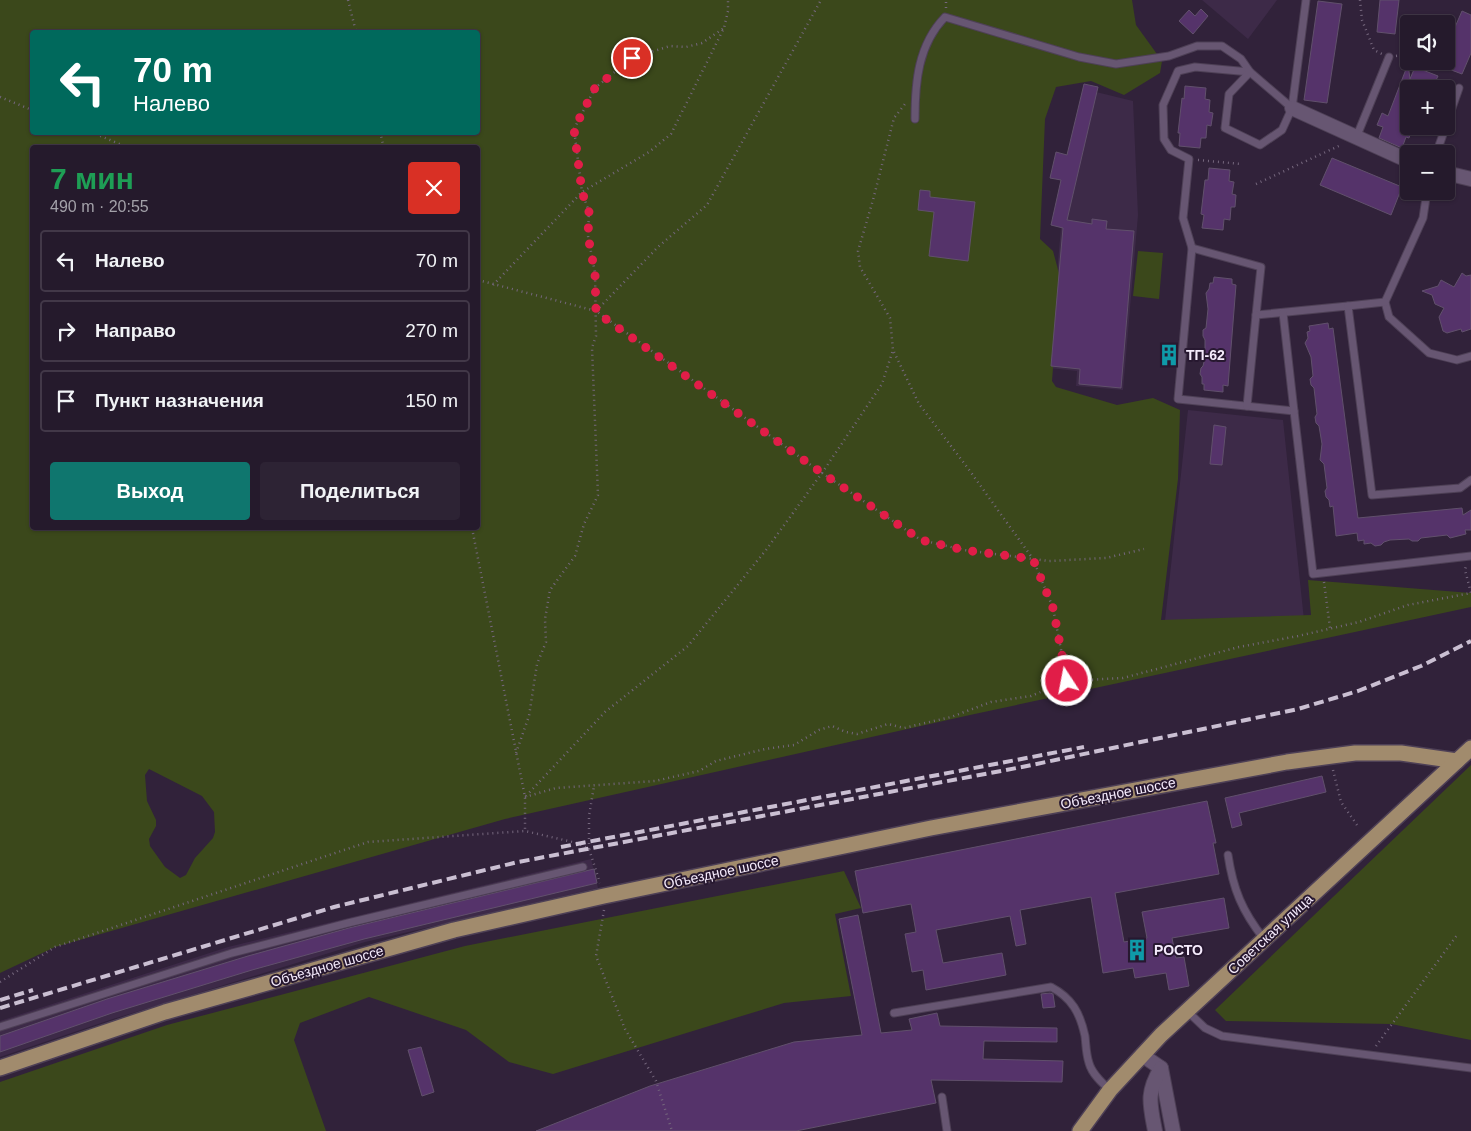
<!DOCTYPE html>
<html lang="ru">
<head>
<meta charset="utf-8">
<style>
  body { margin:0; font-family:Helvetica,sans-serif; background:#2d2334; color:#f1f3f6; height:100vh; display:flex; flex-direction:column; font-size:19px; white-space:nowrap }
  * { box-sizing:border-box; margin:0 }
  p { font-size:16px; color:#a3a1a9 }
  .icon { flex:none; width:28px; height:28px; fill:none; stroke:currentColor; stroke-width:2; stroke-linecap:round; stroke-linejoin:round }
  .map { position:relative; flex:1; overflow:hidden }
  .panel { position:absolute; left:30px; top:145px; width:450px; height:385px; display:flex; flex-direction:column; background:#251a2c; border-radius:5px; box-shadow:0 1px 4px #0004,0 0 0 1px #423848 }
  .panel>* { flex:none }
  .hud { position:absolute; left:30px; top:30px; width:450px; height:105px; border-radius:5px; box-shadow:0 1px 4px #0004,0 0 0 1px #423848; background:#00695c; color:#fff; overflow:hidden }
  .tools { position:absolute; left:1400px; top:15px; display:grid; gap:10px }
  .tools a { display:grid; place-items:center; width:55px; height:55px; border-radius:5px; background:#251a2c; box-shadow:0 1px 4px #0004,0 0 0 1px #423848; font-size:25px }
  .pin { position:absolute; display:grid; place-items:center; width:42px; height:42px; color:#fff; margin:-21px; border:2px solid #fff; border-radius:50%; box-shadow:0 1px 5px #0007 }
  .me { position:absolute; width:55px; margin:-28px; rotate:349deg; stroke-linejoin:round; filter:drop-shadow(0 0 4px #0008) }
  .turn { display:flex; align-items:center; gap:18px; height:105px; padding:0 20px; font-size:22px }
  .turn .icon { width:65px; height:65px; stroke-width:2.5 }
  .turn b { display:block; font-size:35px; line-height:42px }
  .round { display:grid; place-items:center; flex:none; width:52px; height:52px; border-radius:5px; background:#2d2334 }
  .headline { display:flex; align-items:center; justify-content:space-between; height:85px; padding:0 20px }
  h1 { font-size:30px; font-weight:700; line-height:38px; color:#1e9e55 }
  .cta { display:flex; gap:10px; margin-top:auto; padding:10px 20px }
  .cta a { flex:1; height:58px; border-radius:5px; background:#0f766e; color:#fff; font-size:20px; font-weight:700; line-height:58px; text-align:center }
  .cta a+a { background:#2d2334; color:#f1f3f6 }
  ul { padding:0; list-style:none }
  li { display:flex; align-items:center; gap:15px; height:62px; margin:0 10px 8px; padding:0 10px; border:2px solid #423848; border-radius:5px }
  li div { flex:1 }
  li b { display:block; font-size:19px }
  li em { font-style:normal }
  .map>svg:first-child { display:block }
</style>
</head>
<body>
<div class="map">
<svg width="1471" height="1131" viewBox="0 0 1471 1131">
  <rect width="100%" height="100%" fill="#31223a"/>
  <g fill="#3d2a48">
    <path d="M1202 0H1277L1248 39Z"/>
    <path d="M1092 91 1133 101 1138 215 1123 390 1076 386 1077 371 1049 368 1063 204Z"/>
    <path d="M1188 410 1283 420 1304 620 1164 630Z"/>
    <path d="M591 859 598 888 365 942 113 1019 0 1057V1021L228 947Z"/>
  </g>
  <g fill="#3b481b" fill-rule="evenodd">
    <path d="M0 0H1132L1136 25 1162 61 1160 73 1124 95 1091 81 1056 87 1045 119 1040 239 1053 251 1060 277 1052 381 1056 387 1117 405 1153 398 1180 410 1178 479 1161 620 1311 615 1308 580 1471 593V607L970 715 505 819 55 947 0 973ZM32 32H478V132H32ZM32 148H478V528H32ZM149 769 202 796 214 812 215 832 213 838 195 858 186 875 180 878 165 867 150 846 149 839 156 826V820L147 801 145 775Z"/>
    <path d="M1138 251 1163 253 1159 299 1133 296Z"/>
    <path d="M1471 765V1040L1391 1024 1226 1021 1215 1010Z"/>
    <path d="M844 871 861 908 835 914 851 996 784 1003 553 1074 509 1062 466 1030 369 997 300 1023 294 1040 326 1131H0V1082L167 1025 465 946Z"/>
  </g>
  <g fill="#55336a" stroke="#61506c">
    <path d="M1380 0H1399L1395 34 1377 32Z"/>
    <path d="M1318 1 1342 4 1327 103 1304 100Z"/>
    <path d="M1201 9 1208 16 1193 34 1179 21 1189 10 1195 16Z"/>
    <path d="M1462 11 1471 15V53L1462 74 1446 68V48Z"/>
    <path d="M1408 64 1410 79 1415 67 1438 76 1432 89H1409V126H1413L1409 138 1406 137 1402 148 1379 138 1383 127 1377 125 1382 113 1388 116Z"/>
    <path d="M1084 84 1098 87 1067 220 1092 224V219L1107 221 1106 229 1134 231 1121 388 1079 384 1080 369 1051 366 1063 228 1051 225 1061 180 1050 178 1056 152 1067 155Z"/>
    <path d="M1185 86 1206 88 1205 99 1210 100 1209 112 1213 113 1211 126 1207 125 1206 138H1201L1200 148 1179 146 1180 133H1178L1182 98 1184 99Z"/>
    <path d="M1332 158 1402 187 1391 215 1320 185Z"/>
    <path d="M1209 168 1230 170 1229 181 1234 182 1232 194 1236 195 1235 207H1231L1230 220 1224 219 1223 230 1202 228 1204 215 1201 214 1205 180H1208Z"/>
    <path d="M920 190 930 191V197L975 202 968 261 929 256 934 212 918 210Z"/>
    <path d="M1462 273 1466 276 1471 275V329L1462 332 1461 329 1447 333 1443 331 1439 317 1444 308 1435 304 1432 295 1422 291 1438 286 1441 280 1454 287Z"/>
    <path d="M1214 277 1232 279V284L1236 285 1228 386 1223 385V392L1204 390V384H1202V377L1200 374 1201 368 1203 366 1205 358V340L1203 336V330L1206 328 1208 309 1206 293 1209 289 1210 283H1213Z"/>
    <path d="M1328 323 1329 329 1333 328 1358 518 1462 508 1463 515 1471 510V530H1465L1466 534 1450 538 1447 535 1421 538 1418 541H1412L1409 539 1390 540 1384 542 1381 545 1375 546 1371 543 1364 544V540L1358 541 1357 533 1336 536 1333 506 1330 507 1329 500 1326 497 1325 491 1327 488 1324 464 1320 460 1322 444 1319 426 1316 423 1315 417 1317 414 1314 388 1311 385 1310 379 1313 376 1311 357 1305 343 1308 338 1307 332 1310 331 1309 326Z"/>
    <path d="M1214 425 1226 427 1222 465 1210 464Z"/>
    <path d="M1322 776 1326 792 1239 813 1242 825 1232 828 1225 798Z"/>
    <path d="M1207 801 1216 843H1213L1219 874 1115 893 1124 942 1147 938 1142 912 1224 898 1229 928 1172 938 1176 958 1184 957 1189 986 1169 990 1166 973 1135 978 1133 968 1103 973 1091 897 1020 910 1026 944 1016 946 1010 916 936 930 943 963 1002 953 1006 975 926 990 923 970 912 972 905 934 916 932 911 904 863 913 855 871Z"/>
    <path d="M594 869 597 883 364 939 252 970 112 1013 0 1052V1036L107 999 248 956 349 928Z"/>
    <path d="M858 915 881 1033 912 1030 909 1019 937 1013 940 1026 1057 1028V1042L984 1041 983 1059 1063 1061 1062 1082 931 1080 936 1103 796 1131H536L650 1086 794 1042 862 1035 839 919Z"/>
    <path d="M1050 993 1053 994 1055 1007 1043 1008 1041 994Z"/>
    <path d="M421 1047 434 1092 422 1096 408 1050Z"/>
  </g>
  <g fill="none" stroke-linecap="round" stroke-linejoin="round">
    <g stroke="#4e4056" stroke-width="9">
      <g id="lane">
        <path d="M1292 108 1250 72 1195 67 1178 71 1163 105 1164 139 1171 150 1189 159 1183 218 1192 248 1178 399 1294 411 1313 574 1471 556"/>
        <path d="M915 119C915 82 918 45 945 17L1079 57 1116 64 1169 56 1197 46H1222L1241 59 1250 72 1229 94 1225 128 1260 145 1282 130 1292 108 1306 0"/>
        <path d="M1446 125 1459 88"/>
        <path d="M1356 138 1389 57"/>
        <path d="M1436 154 1446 126"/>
        <path d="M1427 191 1423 218 1385 302 1389 317 1429 353 1457 360 1471 356"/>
        <path d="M1192 248 1261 267 1256 315 1348 306 1372 495 1460 488 1471 480"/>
        <path d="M1348 306 1385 302"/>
        <path d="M1283 313 1294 411"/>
        <path d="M1247 406 1256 315"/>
        <path d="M1228 855C1233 889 1242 911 1264 939"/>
        <path d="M1187 1011 1205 1028 1222 1036 1471 1068"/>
        <path d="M894 1013 1051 987C1072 998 1080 1013 1085 1036 1086 1045 1086 1054 1089 1063 1092 1074 1102 1083 1110 1090"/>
        <path d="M0 1027 232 953 348 923 583 867"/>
        <path d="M942 1097 947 1131"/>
      </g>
    </g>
    <g stroke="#4e4056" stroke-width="16">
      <g id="street">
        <path d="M1292 108 1409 161"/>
        <path d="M1446 173 1471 179"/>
        <path d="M1142 1055 1161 1068 1173 1131"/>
        <path d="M1155 1131C1150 1104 1146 1093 1161 1068"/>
      </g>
    </g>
    <g stroke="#4e4056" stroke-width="18">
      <g id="primary">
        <path d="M0 1068 165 1012 454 930 604 896 931 828 1287 762 1355 753H1401L1457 761"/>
        <path d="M1080 1131 1110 1090 1161 1035 1471 748"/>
      </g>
    </g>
    <g stroke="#75677d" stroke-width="2.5" stroke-dasharray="1 4" stroke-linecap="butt">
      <path d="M348 0 356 32"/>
      <path d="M1360 0 1362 20 1374 50 1382 54"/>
      <path d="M946 8V0"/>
      <path d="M1396 56 1409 54"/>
      <path d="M0 97 32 110"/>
      <path d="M91 132 129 148"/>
      <path d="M380 132 384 148"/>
      <path d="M1198 160 1241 164"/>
      <path d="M1256 184 1341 145"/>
      <path d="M478 280 596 311 822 473 921 540 964 550 1049 561 1106 558 1144 549"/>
      <path d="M493 285 582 192 649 152 671 134 724 28 728 11V0"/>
      <path d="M596 311 658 247 707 205 821 0"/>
      <path d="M894 352 919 404 967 467 1033 559 1053 608 1067 681"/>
      <path d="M472 528 525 797V831"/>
      <path d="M1324 582 1330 628"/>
      <path d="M516 753 529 716 537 664 546 642 545 619 550 590 575 556 584 524 598 495 592 348 596 336 595 273 588 236 589 212 582 192 574 129 595 88 632 58 670 46 686 47 702 43 724 28"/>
      <path d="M1333 770 1341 802 1357 825"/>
      <path d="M526 796 605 712 688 646 766 550 822 473 882 384 893 350 890 318 860 267 858 251 873 200 894 118 905 104"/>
      <path d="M525 797 556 788 655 781 699 771 716 761 765 749 794 745 819 730 832 726 846 732 857 734 888 724 904 728 951 717 991 702 1031 696 1067 681 1123 678 1239 647 1298 636 1359 622 1408 605 1471 593 1465 570 1466 566"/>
      <path d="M589 849V816L594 786"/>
      <path d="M604 910 596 956 625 1029 656 1081 672 1131"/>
      <path d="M0 982 55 947 368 842 525 831 577 843 589 849 600 883"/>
      <path d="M1376 1046 1457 935"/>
    </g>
    <use href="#lane" stroke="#675672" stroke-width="7"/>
    <use href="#street" stroke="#675672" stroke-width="14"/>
    <use href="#primary" stroke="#a18b6d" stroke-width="15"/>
    <g stroke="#cabfd2" stroke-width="4" stroke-dasharray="10 5" stroke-linecap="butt">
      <path d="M561 847 1084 747"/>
      <path d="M0 1000 33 990"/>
      <path d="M0 1008 334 907 518 862 1022 767 1298 709 1358 691 1421 666 1471 641"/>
    </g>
  </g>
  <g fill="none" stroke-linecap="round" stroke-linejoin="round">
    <path stroke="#e11d48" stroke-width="9" stroke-dasharray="0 16.2" d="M632 58 595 88 574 129 582 192 589 212 588 236 595 273 596 312 822 473 921 540 964 550 1033 559 1053 608 1067 681"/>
  </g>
  <defs>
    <g id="building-bare" transform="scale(1.725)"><path d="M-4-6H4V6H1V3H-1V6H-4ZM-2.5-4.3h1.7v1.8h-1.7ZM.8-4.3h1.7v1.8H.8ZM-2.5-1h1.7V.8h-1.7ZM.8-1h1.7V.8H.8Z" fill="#0f9aa8" stroke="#271830" stroke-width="2.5" paint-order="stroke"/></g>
  </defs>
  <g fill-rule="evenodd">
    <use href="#building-bare" x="1169" y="355"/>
    <use href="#building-bare" x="1137" y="950"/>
  </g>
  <g text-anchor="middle" stroke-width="4" stroke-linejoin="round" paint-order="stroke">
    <g font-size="14" font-weight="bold" fill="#f5ebfc" stroke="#271830" text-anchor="start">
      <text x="1186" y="360">ТП-62</text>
      <text x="1154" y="955">РОСТО</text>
    </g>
    <g font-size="14" fill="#f5ebfc" stroke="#271830">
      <text transform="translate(1118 793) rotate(-11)" y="5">Объездное шоссе</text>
      <text transform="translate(721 872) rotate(-12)" y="5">Объездное шоссе</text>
      <text transform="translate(1270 934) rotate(-43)" y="5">Советская улица</text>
      <text transform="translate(327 966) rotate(-16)" y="5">Объездное шоссе</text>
    </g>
  </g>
</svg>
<div class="tools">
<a><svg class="icon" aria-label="sound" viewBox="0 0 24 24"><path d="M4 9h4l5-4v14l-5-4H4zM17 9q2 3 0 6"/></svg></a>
<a>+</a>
<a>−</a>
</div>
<div class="pin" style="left:632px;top:58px;background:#d93025"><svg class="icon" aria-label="arrive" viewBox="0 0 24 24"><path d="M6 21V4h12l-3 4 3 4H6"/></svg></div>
<svg class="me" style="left:1067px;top:681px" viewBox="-20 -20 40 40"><circle r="17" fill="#e11d48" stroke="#fff" stroke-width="3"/><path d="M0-11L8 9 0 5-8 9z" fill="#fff"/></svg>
<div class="hud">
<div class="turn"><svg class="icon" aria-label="left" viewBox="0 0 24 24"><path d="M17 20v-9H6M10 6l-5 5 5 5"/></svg><div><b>70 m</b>Налево</div></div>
</div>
<section class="panel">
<div class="headline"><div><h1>7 мин</h1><p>490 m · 20:55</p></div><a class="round" style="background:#d93025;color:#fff"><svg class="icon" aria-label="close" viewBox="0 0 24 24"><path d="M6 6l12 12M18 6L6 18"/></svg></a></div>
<ul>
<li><svg class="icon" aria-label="left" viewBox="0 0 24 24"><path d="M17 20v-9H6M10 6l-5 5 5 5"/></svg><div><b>Налево</b></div><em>70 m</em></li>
<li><svg class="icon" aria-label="right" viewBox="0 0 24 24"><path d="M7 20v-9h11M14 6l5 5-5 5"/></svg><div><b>Направо</b></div><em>270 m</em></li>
<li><svg class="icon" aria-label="arrive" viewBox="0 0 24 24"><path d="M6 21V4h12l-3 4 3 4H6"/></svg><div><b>Пункт назначения</b></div><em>150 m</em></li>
</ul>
<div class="cta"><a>Выход</a><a>Поделиться</a></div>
</section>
</div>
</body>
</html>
